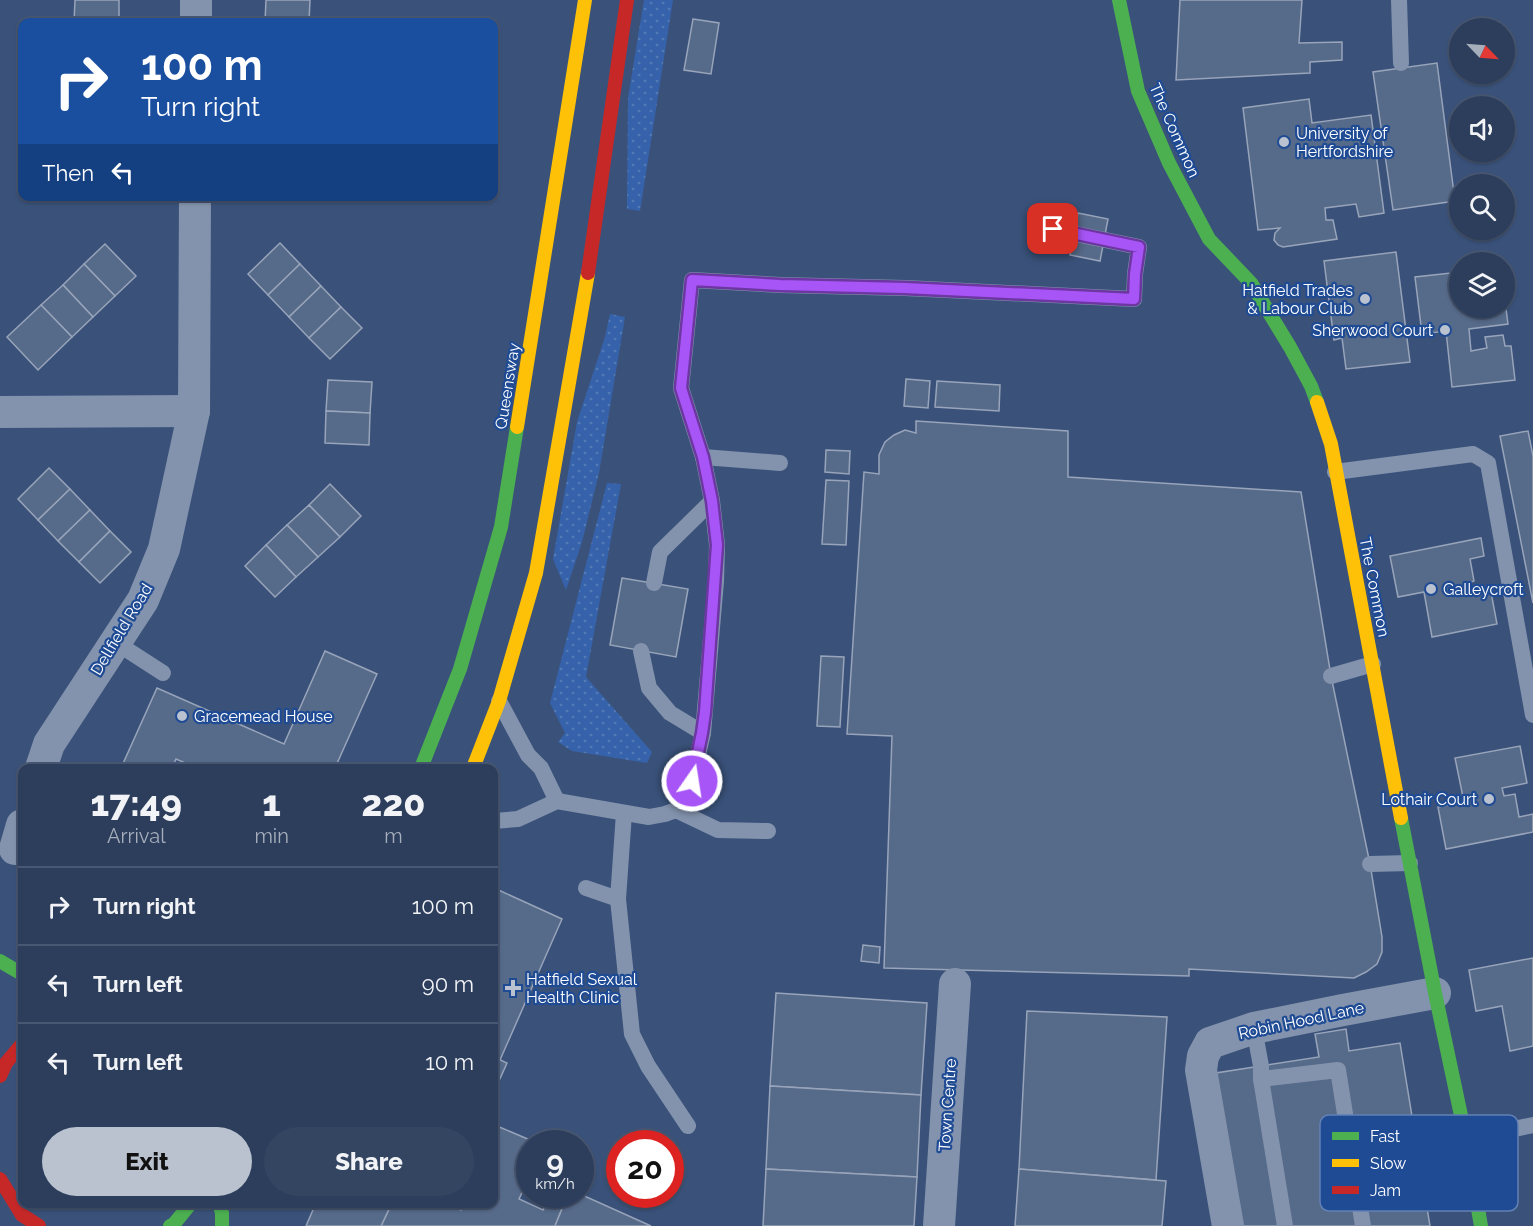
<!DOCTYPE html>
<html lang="en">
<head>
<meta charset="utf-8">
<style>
  body { margin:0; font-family:Raleway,sans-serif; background:#344562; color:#f1f3f6; height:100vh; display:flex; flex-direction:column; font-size:22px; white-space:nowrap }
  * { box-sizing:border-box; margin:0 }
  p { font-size:20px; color:#a6aebb }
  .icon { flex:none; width:33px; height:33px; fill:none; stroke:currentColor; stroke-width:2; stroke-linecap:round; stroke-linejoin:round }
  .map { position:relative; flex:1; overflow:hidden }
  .side { position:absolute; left:18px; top:764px; width:480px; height:444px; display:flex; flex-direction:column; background:#2c3e5c; border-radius:12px; box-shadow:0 2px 4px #0004,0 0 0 2px #485772 }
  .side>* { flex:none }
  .hud { position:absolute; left:18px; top:18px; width:480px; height:183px; border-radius:12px; box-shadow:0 2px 4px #0004,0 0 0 2px #485772; background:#1a4fa0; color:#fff; overflow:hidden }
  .needle { width:39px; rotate:115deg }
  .buttons { position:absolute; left:1449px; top:18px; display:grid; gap:12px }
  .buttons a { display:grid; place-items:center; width:66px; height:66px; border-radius:50%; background:#2c3e5c; box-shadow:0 2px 4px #0004,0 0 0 2px #485772; font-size:30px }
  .speed { position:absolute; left:516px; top:1130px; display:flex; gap:12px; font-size:30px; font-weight:700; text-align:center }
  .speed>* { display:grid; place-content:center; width:78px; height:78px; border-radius:50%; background:#2c3e5c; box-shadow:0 2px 4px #0004,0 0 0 2px #485772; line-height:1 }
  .speed small { font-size:15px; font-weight:400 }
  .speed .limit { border:9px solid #d22; background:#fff; color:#111 }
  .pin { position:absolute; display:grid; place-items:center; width:51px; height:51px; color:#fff; margin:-26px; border-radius:12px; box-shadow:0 3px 9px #0006 }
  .me { position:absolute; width:66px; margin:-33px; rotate:13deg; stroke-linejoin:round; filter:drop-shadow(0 0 4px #0008) }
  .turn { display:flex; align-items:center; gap:21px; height:126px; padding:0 24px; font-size:27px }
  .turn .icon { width:78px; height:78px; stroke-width:2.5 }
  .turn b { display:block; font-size:42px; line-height:51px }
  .then { display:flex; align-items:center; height:57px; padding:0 24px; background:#0003; gap:12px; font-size:22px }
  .eta { display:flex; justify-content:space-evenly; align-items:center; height:102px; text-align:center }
  .eta b { font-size:36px; font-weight:800; line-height:42px }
  .primary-button { display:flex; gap:12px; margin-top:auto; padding:12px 24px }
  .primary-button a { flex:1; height:69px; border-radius:36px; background:#bac2d0; color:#111; font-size:24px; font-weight:800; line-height:69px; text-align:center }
  .primary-button a+a { background:#344562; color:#f1f3f6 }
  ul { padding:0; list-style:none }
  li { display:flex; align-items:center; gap:18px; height:78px; padding:0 24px; border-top:2px solid #485772 }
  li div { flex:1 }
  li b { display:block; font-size:22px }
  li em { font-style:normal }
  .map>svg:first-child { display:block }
</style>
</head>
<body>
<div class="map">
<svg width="1533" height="1226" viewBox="0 0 1533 1226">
  <defs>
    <pattern id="grass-dots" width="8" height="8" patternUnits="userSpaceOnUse" patternTransform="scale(1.5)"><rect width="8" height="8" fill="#3562aa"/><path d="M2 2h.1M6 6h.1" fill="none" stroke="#537ab7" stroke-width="1.8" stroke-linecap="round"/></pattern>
  </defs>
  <rect width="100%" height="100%" fill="#3a527a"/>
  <g fill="url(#grass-dots)">
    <path d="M644 0H673L640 211 627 209 628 98Z"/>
    <path d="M610 314 625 317 599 473 582 542 566 590 553 559 577 422 605 337Z"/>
    <path d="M607 483 621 484 586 677 652 752 647 763 572 751 558 742 565 733 550 703Z"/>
  </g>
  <g fill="#566a89" stroke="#98a4ba" stroke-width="1.5">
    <path d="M75 0H119V22H74Z"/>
    <path d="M266 0H310L309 22H265Z"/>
    <path d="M1180 0H1302L1299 43 1342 42V60L1310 62V73L1176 80Z"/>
    <path d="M693 19 719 23 711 74 684 70Z"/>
    <path d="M1437 63 1455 201 1393 210 1373 72Z"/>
    <path d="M1309 99 1312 123 1371 115 1384 213 1359 217 1356 204 1325 208 1326 220H1333L1337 239 1283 247 1278 245 1274 240 1275 233 1280 228 1258 230 1243 108Z"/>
    <path d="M1078 213 1108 219 1100 261 1070 255Z"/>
    <path d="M280 243 300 264 268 295 248 274Z"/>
    <path d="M105 244 136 276 115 296 84 264Z"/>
    <path d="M1396 252 1410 362 1346 369 1342 338 1334 340 1324 261Z"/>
    <path d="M84 264 115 296 93 317 63 285Z"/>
    <path d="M300 264 321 286 289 317 268 295Z"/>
    <path d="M1460 272V308H1504V294L1508 324 1469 329 1471 351 1487 348 1485 337 1503 335 1505 346H1511L1515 380 1452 387 1446 331 1422 334 1415 277Z"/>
    <path d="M63 285 93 317 72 337 41 305Z"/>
    <path d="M321 286 341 307 309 338 289 317Z"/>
    <path d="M41 305 72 337 38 370 7 337Z"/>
    <path d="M341 307 362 328 330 359 309 338Z"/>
    <path d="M906 379 930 381 928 408 904 406Z"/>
    <path d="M328 380 372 382 370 413 326 411Z"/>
    <path d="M937 381 1000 385 999 411 935 407Z"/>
    <path d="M326 411 370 413 369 445 325 443Z"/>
    <path d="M916 421 1068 431V477L1301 492 1331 676 1370 864 1382 937V952L1377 964 1366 972 1354 978 1189 969V976L884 968 892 736 847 734 864 472 879 474V455L885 442 894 435 905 430 916 433Z"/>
    <path d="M1528 431 1533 456V603L1500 436Z"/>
    <path d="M826 450 850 451 849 474 825 472Z"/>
    <path d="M49 468 70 489 38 520 18 499Z"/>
    <path d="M826 480 849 481 846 545 822 544Z"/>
    <path d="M330 484 361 516 340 537 309 505Z"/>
    <path d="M70 489 90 510 58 541 38 520Z"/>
    <path d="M309 505 340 537 318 557 287 525Z"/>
    <path d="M90 510 110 531 79 562 58 541Z"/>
    <path d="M287 525 318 557 296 577 266 545Z"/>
    <path d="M110 531 131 552 100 583 79 562Z"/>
    <path d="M1481 538 1484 556 1470 559 1474 581 1464 584 1465 592 1490 587 1497 624 1432 637 1424 592 1398 597 1390 556Z"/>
    <path d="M266 545 296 577 275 597 245 566Z"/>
    <path d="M622 578 688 589 676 657 610 645Z"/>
    <path d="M325 651 377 674 335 768H197L176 759 172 768H121L157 688 284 744Z"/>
    <path d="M821 656 844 657 840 727 817 726Z"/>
    <path d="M1520 746 1527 783 1502 788 1504 796 1515 794 1519 817 1533 814V832L1446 849 1438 807 1464 802 1455 758Z"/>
    <path d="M494 888 562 919 500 1060 494 1057Z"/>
    <path d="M863 945 880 947 879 963 861 961Z"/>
    <path d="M1533 958V1046L1510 1051 1502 1006 1476 1011 1469 970Z"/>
    <path d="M776 993 927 1003 921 1095 770 1086Z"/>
    <path d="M1027 1011 1167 1017 1156 1180 1019 1169Z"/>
    <path d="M1346 1029 1349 1051 1400 1043 1430 1226H1241L1216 1073 1319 1057 1315 1034Z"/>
    <path d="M494 1057 507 1063 494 1092Z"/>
    <path d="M770 1086 921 1095 917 1177 766 1169Z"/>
    <path d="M497 1126 537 1143H530V1176L519 1199 543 1210 550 1194H568L555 1226H381L392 1203H446L461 1210 464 1203H494V1134Z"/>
    <path d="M766 1169 917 1177 914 1226H763Z"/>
    <path d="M1019 1169 1166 1181 1162 1226H1015Z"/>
    <path d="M568 1194H580L651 1226H555Z"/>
    <path d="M316 1203H392L381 1226H306Z"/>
  </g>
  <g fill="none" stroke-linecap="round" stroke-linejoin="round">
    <g stroke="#8393ad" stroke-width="16">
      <path d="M1399 0 1401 63"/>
      <path d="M703 457 780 463"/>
      <path d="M1335 472 1473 454 1488 463 1533 715"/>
      <path d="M654 583 660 552 712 501"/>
      <path d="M115 642 163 673"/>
      <path d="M641 651 649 688 670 713 703 733"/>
      <path d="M1331 676 1373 664"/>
      <path d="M499 701 528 755 541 768 557 801"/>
      <path d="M676 810 718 830 768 831"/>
      <path d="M624 813 618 899 632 1034 648 1066 688 1126"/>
      <path d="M494 821 518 819 557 801 649 817 665 814 676 810 692 781 703 733 716 581 717 545 712 501 703 457 681 388 692 280 780 285 905 288 1134 299 1135 274 1139 247 1052 229"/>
      <path d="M1370 864 1410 863"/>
      <path d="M586 888 618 899"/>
      <path d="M1254 1028 1261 1066V1079L1285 1226"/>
      <path d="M1261 1079 1338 1070 1363 1226"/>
      <path d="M1466 1139 1533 1125"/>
    </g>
    <g stroke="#8393ad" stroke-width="32">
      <path d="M196 22V0"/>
      <path d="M0 412 194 411"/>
      <path d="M41 768 49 744 143 600 164 549 194 411 195 196"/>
      <path d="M15 849 22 825"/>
      <path d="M939 1226 955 984"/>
      <path d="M1228 1226 1201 1070 1203 1056 1210 1043 1254 1028 1343 1010 1435 993"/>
    </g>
    <g stroke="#4caf50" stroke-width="14">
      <path d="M1119 0 1138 91 1169 163 1209 239 1251 283 1290 347 1311 386 1317 402"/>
      <path d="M421 768 460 669 501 527 517 427"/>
      <path d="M1401 818 1435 993 1466 1139 1481 1226"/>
      <path d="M0 961 22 974"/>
      <path d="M219 1203 222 1213V1226"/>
      <path d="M170 1226 174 1224 191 1203"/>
    </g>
    <g stroke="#ffc107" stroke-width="14">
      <path d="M1317 402 1331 444 1401 818"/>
      <path d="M517 427 585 0"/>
      <path d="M473 768 499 701 536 573 588 273"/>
    </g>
    <g stroke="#c62828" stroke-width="14">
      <path d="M588 273 627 0"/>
      <path d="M0 1076 6 1063 22 1044"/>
      <path d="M0 1179 22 1215 39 1226"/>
    </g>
  </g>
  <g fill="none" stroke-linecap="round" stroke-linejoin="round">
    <g stroke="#6d37a1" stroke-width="15">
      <path id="route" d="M692 781 702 733 705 712 717 545 712 501 703 457 681 388 692 280 780 285 905 288 1134 299 1135 274 1139 247 1053 229"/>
    </g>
    <use href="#route" stroke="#a855f7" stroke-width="10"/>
  </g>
  <g fill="#bac2d0" stroke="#1f4b95" stroke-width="2">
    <circle cx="1284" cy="142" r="6"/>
    <circle cx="1365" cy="299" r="6"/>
    <circle cx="1445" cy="330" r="6"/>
    <circle cx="1431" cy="589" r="6"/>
    <circle cx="182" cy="716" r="6"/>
    <circle cx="1489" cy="799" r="6"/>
    <path d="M510 979h6v6h6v6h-6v6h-6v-6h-6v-6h6z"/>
  </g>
  <g text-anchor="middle" stroke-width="4.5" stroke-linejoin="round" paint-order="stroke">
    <g font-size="16" fill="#fff" stroke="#1f4b95">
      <text transform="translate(1175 130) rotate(66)" y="6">The Common</text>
      <text transform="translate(507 386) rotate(-81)" y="6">Queensway</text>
      <text transform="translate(1375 587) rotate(79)" y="6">The Common</text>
      <text transform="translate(121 629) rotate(-59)" y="6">Dellfield Road</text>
      <text transform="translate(1301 1020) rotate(-12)" y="6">Robin Hood Lane</text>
      <text transform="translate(947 1105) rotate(-86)" y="6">Town Centre</text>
    </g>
    <g font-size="16" fill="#fff" stroke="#1f4b95" text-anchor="start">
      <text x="1296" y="139">University of<tspan x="1296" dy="18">Hertfordshire</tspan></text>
      <text x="1353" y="296" text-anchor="end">Hatfield Trades<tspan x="1353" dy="18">&amp; Labour Club</tspan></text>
      <text x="1433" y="336" text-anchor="end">Sherwood Court</text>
      <text x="1443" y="595">Galleycroft</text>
      <text x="194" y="722">Gracemead House</text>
      <text x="1477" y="805" text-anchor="end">Lothair Court</text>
      <text x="526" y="985">Hatfield Sexual<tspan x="526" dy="18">Health Clinic</tspan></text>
    </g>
  </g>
  <rect x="1320" y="1115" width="198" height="96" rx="9" fill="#1f4b95" stroke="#6281b5" stroke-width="1.5"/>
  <rect x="1332" y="1132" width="27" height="8" fill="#4caf50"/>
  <rect x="1332" y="1159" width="27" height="8" fill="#ffc107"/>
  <rect x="1332" y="1186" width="27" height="8" fill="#c62828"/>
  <g font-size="16" fill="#fff">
    <text x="1370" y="1142">Fast</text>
    <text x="1370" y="1169">Slow</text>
    <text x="1370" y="1196">Jam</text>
  </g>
</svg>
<div class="buttons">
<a><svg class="needle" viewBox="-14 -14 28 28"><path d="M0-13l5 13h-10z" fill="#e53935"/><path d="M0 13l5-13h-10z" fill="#a6aebb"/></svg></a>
<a><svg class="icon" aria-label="sound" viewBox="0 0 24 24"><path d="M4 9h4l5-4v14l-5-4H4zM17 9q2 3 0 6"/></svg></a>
<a><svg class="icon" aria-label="search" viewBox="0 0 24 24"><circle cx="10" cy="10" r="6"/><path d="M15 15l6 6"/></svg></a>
<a><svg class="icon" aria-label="layers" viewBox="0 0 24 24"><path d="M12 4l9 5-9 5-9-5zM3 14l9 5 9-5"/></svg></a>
</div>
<div class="speed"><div>9<small>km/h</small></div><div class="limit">20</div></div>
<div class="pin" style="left:1053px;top:229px;background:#d93025"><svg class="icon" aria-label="arrive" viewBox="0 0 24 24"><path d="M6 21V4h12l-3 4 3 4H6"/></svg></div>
<svg class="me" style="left:692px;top:781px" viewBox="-20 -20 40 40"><circle r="17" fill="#a855f7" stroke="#fff" stroke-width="3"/><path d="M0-11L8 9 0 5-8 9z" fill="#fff"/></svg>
<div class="hud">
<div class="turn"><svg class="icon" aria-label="right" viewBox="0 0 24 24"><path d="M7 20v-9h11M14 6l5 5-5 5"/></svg><div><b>100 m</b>Turn right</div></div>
<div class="then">Then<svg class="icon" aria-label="left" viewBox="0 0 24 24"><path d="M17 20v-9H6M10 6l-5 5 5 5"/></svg></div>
</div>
<section class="side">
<div class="eta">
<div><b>17:49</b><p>Arrival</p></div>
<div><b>1</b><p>min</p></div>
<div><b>220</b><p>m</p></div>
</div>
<ul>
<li><svg class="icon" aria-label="right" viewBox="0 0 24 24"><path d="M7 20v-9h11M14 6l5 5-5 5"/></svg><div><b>Turn right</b></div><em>100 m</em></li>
<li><svg class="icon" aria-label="left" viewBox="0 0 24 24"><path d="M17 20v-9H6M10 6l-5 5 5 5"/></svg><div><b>Turn left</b></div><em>90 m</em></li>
<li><svg class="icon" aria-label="left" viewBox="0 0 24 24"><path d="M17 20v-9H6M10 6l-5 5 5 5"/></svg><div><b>Turn left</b></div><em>10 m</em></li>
</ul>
<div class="primary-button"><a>Exit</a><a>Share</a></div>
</section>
</div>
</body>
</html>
